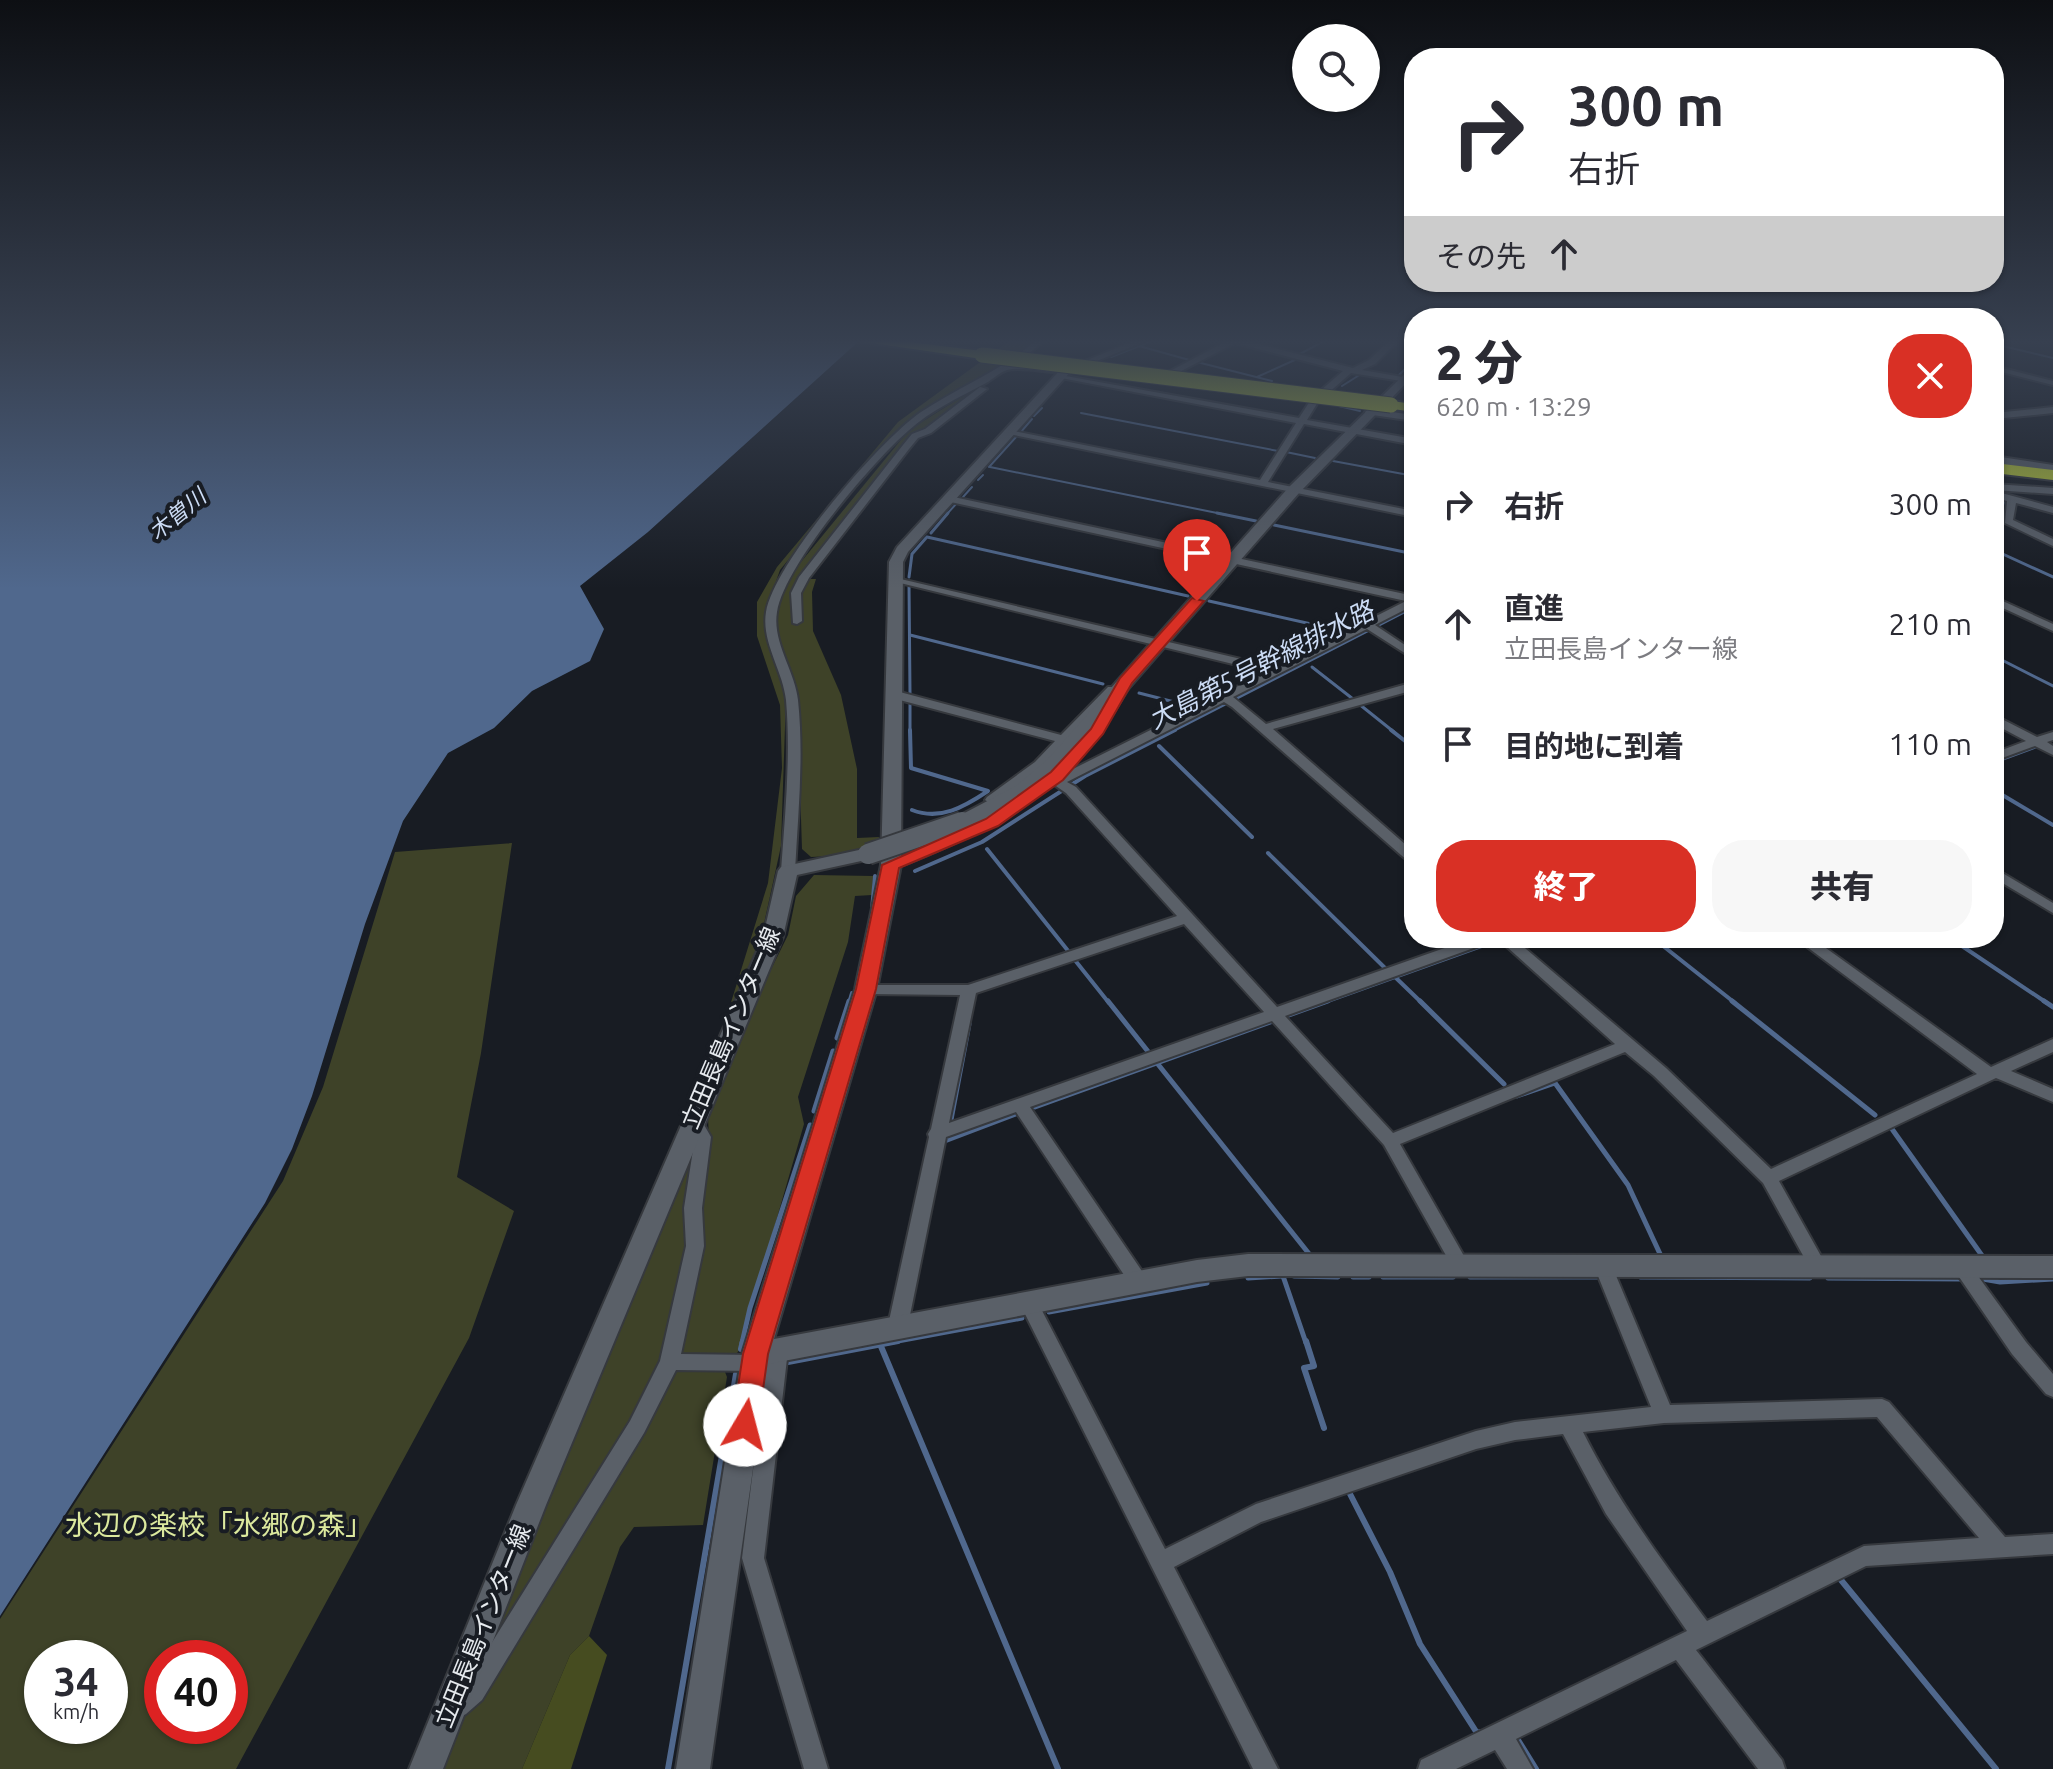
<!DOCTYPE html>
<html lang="ja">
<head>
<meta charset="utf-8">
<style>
  body { margin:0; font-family:Ubuntu,"Noto Sans JP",sans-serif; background:#f7f7f7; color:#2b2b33; height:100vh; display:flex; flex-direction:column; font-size:30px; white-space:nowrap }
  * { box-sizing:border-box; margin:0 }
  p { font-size:26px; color:#7c7c81 }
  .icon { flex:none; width:44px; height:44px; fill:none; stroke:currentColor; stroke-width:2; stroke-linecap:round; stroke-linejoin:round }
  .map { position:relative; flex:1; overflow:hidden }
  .panel { position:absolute; left:1404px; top:308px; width:600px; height:640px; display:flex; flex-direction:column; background:#fff; border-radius:32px; box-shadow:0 2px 6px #0004 }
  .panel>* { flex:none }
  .hud { position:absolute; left:1404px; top:48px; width:600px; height:244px; border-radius:32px; box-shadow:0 2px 6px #0004; background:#fff; color:#2b2b33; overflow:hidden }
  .buttons { position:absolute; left:1292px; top:24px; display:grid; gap:16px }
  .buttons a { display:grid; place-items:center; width:88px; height:88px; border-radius:50%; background:#fff; box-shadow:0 2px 6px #0004; font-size:40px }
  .speed { position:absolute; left:24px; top:1640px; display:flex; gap:16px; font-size:40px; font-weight:700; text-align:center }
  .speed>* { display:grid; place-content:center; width:104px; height:104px; border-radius:50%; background:#fff; box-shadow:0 2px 6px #0004; line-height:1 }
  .speed small { font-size:20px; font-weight:400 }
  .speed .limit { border:12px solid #d22; background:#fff; color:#111 }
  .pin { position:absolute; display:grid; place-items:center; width:68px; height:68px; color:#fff; margin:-82px -34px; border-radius:50% 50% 50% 0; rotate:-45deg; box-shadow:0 0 8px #0007 }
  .pin .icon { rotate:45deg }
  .me { position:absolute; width:88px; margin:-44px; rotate:8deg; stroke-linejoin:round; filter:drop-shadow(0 0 6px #0008) }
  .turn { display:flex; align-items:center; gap:28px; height:168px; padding:0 32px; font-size:36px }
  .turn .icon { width:104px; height:104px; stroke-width:2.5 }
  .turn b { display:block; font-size:56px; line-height:68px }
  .then { display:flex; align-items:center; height:76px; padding:0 32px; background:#0003; gap:16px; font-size:30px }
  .round { display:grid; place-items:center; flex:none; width:84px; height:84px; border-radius:32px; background:#f7f7f7 }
  .headline { display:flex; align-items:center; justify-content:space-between; height:136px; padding:0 32px }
  h1 { font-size:48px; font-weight:800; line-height:60px }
  .cta { display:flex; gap:16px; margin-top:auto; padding:16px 32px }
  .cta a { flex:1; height:92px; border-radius:32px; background:#d93025; color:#fff; font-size:32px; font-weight:800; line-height:92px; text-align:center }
  .cta a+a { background:#f7f7f7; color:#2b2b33 }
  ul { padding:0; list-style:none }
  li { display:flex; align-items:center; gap:24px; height:120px; padding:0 32px }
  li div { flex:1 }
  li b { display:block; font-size:30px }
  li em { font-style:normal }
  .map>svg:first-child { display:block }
</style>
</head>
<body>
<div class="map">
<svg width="2053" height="1769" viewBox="0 0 2053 1769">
  <rect width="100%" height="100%" fill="#181c23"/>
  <g fill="#3e4228" fill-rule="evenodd">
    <path d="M1009 341H1036L1003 368 938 401 903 426 883 445 780 570 766 610 765 625 786 697 781 846 760 942 724 1025 768 883 782 768 780 705 757 636V602L777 567 898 422Z"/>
    <path d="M995 376 925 430 912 435 792 593 793 624 799 623 797 605 806 579H816L812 592 813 631 841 695 857 769V838L879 837 877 845 832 856 811 857 802 849 797 696 780 644 776 611 787 579 909 430Z"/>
    <path d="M512 843 481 1053 457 1177 514 1211 469 1338 236 1769H0V1619L283 1181 323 1087 395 852ZM42 1658H110V1726H42ZM162 1658H230V1726H162Z"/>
    <path d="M814 875 873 876 872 895 855 896 848 942 798 1097 804 1124 739 1350 734 1358 686 1356 678 1349 709 1142 708 1116 746 1020 788 935 796 896Z"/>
    <path d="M696 1145 691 1244 663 1364 630 1428 474 1683Z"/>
    <path d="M674 1371 725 1372 727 1377 703 1525 634 1527 620 1547 589 1636 570 1655 522 1769H439C478 1677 537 1596 594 1515 625 1470 648 1418 674 1371Z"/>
  </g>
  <path fill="#464c20" d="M589 1636 607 1655 571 1769H522L570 1655Z"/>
  <path fill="#50688d" d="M0 341H859L648 532 580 586 604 629 590 661 532 691 494 728 448 753 403 821 365 924 312 1096 292 1149 265 1203 0 1616Z"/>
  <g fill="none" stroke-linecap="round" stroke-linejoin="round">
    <g stroke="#50688d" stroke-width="2">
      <path d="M1994 344 2053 358"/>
      <path d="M1139 346 1193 361"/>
      <path d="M1298 355 1324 341"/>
      <path d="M1111 357 1152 341"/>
      <path d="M1197 362 1272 381"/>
      <path d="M1398 376 1414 360"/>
      <path d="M1257 377 1297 359"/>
      <path d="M1342 386 1361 374"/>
      <path d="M1994 394 2003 396"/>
      <path d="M1339 406 1360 411"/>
      <path d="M1081 413 1278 451"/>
      <path d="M1034 416 1042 408"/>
      <path d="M1020 433 1032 419"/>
      <path d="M1286 452 1315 458"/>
      <path d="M1994 452 2001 454"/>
      <path d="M1333 461 1414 476"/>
      <path d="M989 467 1016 437"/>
      <path d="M990 467 1227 515"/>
      <path d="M978 480 983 475"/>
      <path d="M963 497 972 487"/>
      <path d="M946 515 957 503"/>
      <path d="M2001 515 2004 501"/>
    </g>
    <g stroke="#50688d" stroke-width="3">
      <path d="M1217 513 1256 521"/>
      <path d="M1994 518 2001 517 2002 513"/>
      <path d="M1274 525 1414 554"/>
      <path d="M931 533 948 513"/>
      <path d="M927 537 1188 596"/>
      <path d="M1994 550 2053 577"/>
      <path d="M909 577 912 554 926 538"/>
      <path d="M909 584 910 693"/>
      <path d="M1209 601 1347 632"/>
      <path d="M910 635 1103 684"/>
      <path d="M1994 656 2053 686"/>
      <path d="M1312 667 1353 699"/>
      <path d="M1139 693 1198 708"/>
      <path d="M910 701V732"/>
      <path d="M1359 704 1394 732"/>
      <path d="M1171 732 1414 607"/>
    </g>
    <g stroke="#50688d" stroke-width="4">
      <path d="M910 730 911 768 988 791C964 807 940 821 912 810"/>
      <path d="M1391 730 1414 748"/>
      <path d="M1159 746 1252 837"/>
      <path d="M1994 762 2037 746"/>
      <path d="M1994 790 2053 825"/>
      <path d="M987 849 1069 952"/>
      <path d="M1268 853 1385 968"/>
      <path d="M915 871 982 842 1085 776 1175 730"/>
      <path d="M872 909 875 876"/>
      <path d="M1653 938 1735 1003"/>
      <path d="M1950 938 2047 1003"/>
      <path d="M1074 959 1109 1003"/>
      <path d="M1395 977 1422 1003"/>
      <path d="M849 1003 852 993"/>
      <path d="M1322 1003 1498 940"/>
    </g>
    <g stroke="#50688d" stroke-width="5">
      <path d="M1108 1001 1150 1054"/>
      <path d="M1420 1001 1504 1084"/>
      <path d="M1732 1001 1875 1115"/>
      <path d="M2044 1001 2053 1007"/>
      <path d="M1286 1016 1328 1001"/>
      <path d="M837 1038 849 1001"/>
      <path d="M1157 1063 1310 1255"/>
      <path d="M1517 1096 1555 1083 1628 1185 1661 1256"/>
      <path d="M1035 1107 1273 1021"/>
      <path d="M814 1111 833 1051"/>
      <path d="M950 1125 969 1024"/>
      <path d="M1892 1129 1983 1257"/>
      <path d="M942 1142 1018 1113"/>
      <path d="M1283 1276 1306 1343"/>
      <path d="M1294 1276 1338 1277"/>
      <path d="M1353 1277H1369"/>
      <path d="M1383 1277H1453"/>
      <path d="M1470 1277H1598"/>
      <path d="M1640 1277 1810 1278"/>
      <path d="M1248 1278 1282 1276"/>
      <path d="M1828 1278 1961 1279"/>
      <path d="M1977 1278 2000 1282 2053 1279"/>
      <path d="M1049 1312 1207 1283"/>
      <path d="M742 1343 750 1308 810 1125"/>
      <path d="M887 1343 1022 1318"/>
    </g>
    <g stroke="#50688d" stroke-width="6">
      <path d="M1306 1341 1314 1366 1304 1368 1324 1428"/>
      <path d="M880 1344 1058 1769"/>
      <path d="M741 1349 743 1341"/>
      <path d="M788 1362 898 1341"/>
      <path d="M1349 1492 1390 1572 1420 1644 1477 1733 1480 1732"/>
      <path d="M1841 1580 1996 1769"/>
      <path d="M1518 1740 1536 1769"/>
      <path d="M668 1769 736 1374"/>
    </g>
    <g stroke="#36393e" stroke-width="4">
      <g id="street">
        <path d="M1035 341H1044L1015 365 1059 368H1062V372C1046 373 1021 366 1007 370 1000 372 993 379 986 383 960 397 931 410 908 431 872 462 784 566 777 612 772 642 795 671 798 700 804 757 798 815 795 871L793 874H783L781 871C785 815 791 757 786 700 783 671 761 642 766 612 774 563 880 440 921 412 959 387 1001 371 1035 341Z"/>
        <path d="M1134 341H1146L1077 369 1070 367Z"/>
        <path d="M1227 341H1246L1353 368 1369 360 1389 341H1398L1375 364 1362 370 1414 379V383L1351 373 1318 402 1307 420 1414 439V445L1304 424 1268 482 1414 511V517L1004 433 1008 430 1260 480 1296 423 1056 377 1060 375 1299 418 1312 398 1343 371 1235 343 1162 381 1155 379Z"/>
        <path d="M1994 366 2053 381V385L1994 370Z"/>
        <path d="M980 387 987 389 931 433 918 438 909 449 809 578 801 593 802 621 797 624 793 623 791 593 799 577 903 445 912 434 925 429Z"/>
        <path d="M2053 407V413L1994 419V413Z"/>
        <path d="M1369 409 1414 415V421L1366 414 1365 412Z"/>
        <path d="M1994 484 2053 488V494L1994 490Z"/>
        <path d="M1994 491 2053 507V513L2016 503 2013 520 2053 539V546L2005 523 2007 501 1994 497Z"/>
        <path d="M949 496 1414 596V605L1375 625 1414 651V659L1367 629 1233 697 1266 724 1414 682V690L1273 729 1414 852V863L1409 862 1232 707 1224 702 1067 782 1076 787 1277 1007 1473 938H1495L1493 941 1285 1016 1393 1133 1615 1044 1497 938H1513L1666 1068 1771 1169 1977 1074 1795 938H1812L1991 1067 2053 1039V1052L2011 1071 2053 1089V1102L1996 1078 1779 1181 1826 1265 1823 1270 1817 1272 1811 1270 1763 1183 1654 1076 1625 1052 1400 1144 1468 1263 1465 1268 1459 1270 1453 1268 1384 1145 1272 1021 1030 1107 1146 1277 1148 1282 1146 1287 1139 1290 1132 1287 1016 1112 946 1137 907 1330 904 1336 897 1338 890 1336 887 1330 929 1137 928 1134 931 1129 960 995 866 994 858 989 861 985H968L1177 916 1066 793 1053 784C1005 822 952 846 896 868H886L884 865 886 862C981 826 1059 786 1112 696L1043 768 992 804 985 800 987 797 1035 762 1055 741 892 698 890 695 896 691 1061 735 1108 687H1126L1128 689C1110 720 1091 747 1065 773L1266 672 892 581V577L1275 667 1406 601 946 501V497ZM1184 924 1264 1012 949 1123 976 993Z"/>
        <path d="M1994 597 2053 624V631L1994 604Z"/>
        <path d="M1994 715 2037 737 2053 732V740L2047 742 2053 746V755L2035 746 1994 761V753L2026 741 1994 724Z"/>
        <path d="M1994 868 2053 903V913L1994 878Z"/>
        <path d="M693 1114 699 1116 711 1137 702 1208 704 1246 681 1354 755 1355 762 1357 765 1363 762 1369 755 1371 676 1370 644 1433 482 1700 466 1714 458 1718 450 1714 446 1706 450 1698 466 1684 630 1421 660 1361 686 1246 684 1208 695 1137 685 1120 687 1116Z"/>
        <path d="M1603 1259 1609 1261 1612 1266 1670 1405 1882 1399 1889 1402 2005 1537 2053 1534V1554L1866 1566 1696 1650 1782 1760 1785 1769H1758L1676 1660 1516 1739 1533 1769H1507L1495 1750 1456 1769H1418L1421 1760 1687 1631 1606 1514 1563 1434 1515 1440 1476 1449 1261 1522 1174 1567 1278 1769H1253L1020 1304 1022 1299 1029 1296 1036 1299 1165 1549 1256 1504 1476 1431 1515 1422 1651 1407 1594 1266 1597 1261ZM1877 1417 1979 1538 1864 1546 1707 1621C1662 1561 1617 1500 1583 1432L1664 1423Z"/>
        <path d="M1961 1259 1967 1261 2026 1342 2053 1374V1397L2046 1394 2012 1354 1955 1271 1952 1266 1955 1261Z"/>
        <path d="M778 1342 785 1344 788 1350 764 1558 828 1769H804L742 1558 768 1350 771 1344Z"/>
      </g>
    </g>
    <g stroke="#36393e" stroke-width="4">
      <g id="secondary">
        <path d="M1414 365V375L1299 493 1060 767C1041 784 981 832 955 826L953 822 955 818 1016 786 1048 759 1289 487Z"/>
        <path d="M1062 368 1072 370 908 552 903 562 901 865 877 989 774 1339 1197 1260 1248 1254 2053 1256V1278L1248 1276 1197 1282 768 1364 710 1769H676L742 1354 855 989 881 865 889 562 897 547Z"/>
        <path d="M1994 456 2053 465V473L1994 464Z"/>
        <path d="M868 848 878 854 875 858 797 875 783 937 546 1505 443 1769H409L516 1505 763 937 778 871 781 867Z"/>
      </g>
    </g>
    <g stroke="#36393e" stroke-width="4">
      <g id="highway">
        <path d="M858 341H901L982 351 989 355 982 359Z"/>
        <path d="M1391 401 1414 404V412L1386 408 1384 405Z"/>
        <path d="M1994 463 2053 470V480L1994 473Z"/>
      </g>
    </g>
    <use href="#street" fill="#5a6068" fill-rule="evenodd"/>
    <use href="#secondary" fill="#5a6068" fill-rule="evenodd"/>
    <use href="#highway" fill="#b5c537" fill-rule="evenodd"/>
    <g stroke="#36393e" stroke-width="24" stroke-linecap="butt">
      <path id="secondary-bridge" d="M868 854 962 822"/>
    </g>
    <g stroke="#36393e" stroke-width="17" stroke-linecap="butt">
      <path id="highway-bridge" d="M982 355 1391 405"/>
    </g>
    <use href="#secondary-bridge" stroke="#5a6068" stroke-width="20"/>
    <use href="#highway-bridge" stroke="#b5c537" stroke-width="15"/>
  </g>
  <linearGradient id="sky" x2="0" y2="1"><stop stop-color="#0d0f13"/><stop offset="0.58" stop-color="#374050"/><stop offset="1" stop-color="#374050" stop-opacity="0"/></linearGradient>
  <rect width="2053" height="589" fill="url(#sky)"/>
  <path fill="#d93025" stroke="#8d1f18" stroke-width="2" d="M1192 598 1204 601 1132 683 1103 734 1063 780 998 826 899 868 876 989 768 1354 758 1425 754 1434 745 1437 736 1434 732 1425 743 1354 856 989 882 865 986 819 1051 772 1091 729 1120 678Z"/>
  <g text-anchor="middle" stroke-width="8" stroke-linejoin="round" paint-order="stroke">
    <g font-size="22" font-style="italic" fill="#ccdcf5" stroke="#181c23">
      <text transform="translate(177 514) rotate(-39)" y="8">木曽川</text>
    </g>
    <g font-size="24" fill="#e6eaee" stroke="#181c23">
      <text transform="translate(731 1028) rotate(-67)" y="8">立田長島インター線</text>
      <text transform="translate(483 1626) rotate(-68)" y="8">立田長島インター線</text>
    </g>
    <g font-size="26" font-style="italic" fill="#ccdcf5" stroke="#181c23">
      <text transform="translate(1261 665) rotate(-27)" y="9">大島第5号幹線排水路</text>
    </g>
    <g font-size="28" fill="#dce99e" stroke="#181c23">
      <text x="219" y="1535">水辺の楽校「水郷の森」</text>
    </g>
  </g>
</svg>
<div class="buttons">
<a><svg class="icon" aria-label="search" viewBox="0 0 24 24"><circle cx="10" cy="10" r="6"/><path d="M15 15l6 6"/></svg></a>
</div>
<div class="speed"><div>34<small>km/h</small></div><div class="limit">40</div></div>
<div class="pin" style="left:1197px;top:601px;background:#d93025"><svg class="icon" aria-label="arrive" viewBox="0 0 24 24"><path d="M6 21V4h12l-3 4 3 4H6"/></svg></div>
<svg class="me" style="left:745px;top:1425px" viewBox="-20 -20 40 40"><circle r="19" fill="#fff"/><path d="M0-13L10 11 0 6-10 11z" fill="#d93025"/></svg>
<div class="hud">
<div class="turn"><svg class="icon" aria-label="right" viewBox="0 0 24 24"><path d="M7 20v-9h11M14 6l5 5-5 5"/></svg><div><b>300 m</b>右折</div></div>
<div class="then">その先<svg class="icon" aria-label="ahead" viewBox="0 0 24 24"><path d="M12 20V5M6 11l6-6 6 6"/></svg></div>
</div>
<section class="panel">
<div class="headline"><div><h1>2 分</h1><p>620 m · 13:29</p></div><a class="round" style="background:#d93025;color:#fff"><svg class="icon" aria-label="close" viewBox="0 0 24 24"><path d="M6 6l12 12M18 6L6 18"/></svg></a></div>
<ul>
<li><svg class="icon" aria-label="right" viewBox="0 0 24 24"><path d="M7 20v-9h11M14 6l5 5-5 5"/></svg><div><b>右折</b></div><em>300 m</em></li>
<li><svg class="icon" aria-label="ahead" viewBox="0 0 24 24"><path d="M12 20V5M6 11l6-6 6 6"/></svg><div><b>直進</b><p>立田長島インター線</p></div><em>210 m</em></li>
<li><svg class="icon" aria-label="arrive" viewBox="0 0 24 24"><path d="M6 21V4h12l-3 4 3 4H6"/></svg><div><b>目的地に到着</b></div><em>110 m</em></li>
</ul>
<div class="cta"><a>終了</a><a>共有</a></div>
</section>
</div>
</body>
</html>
